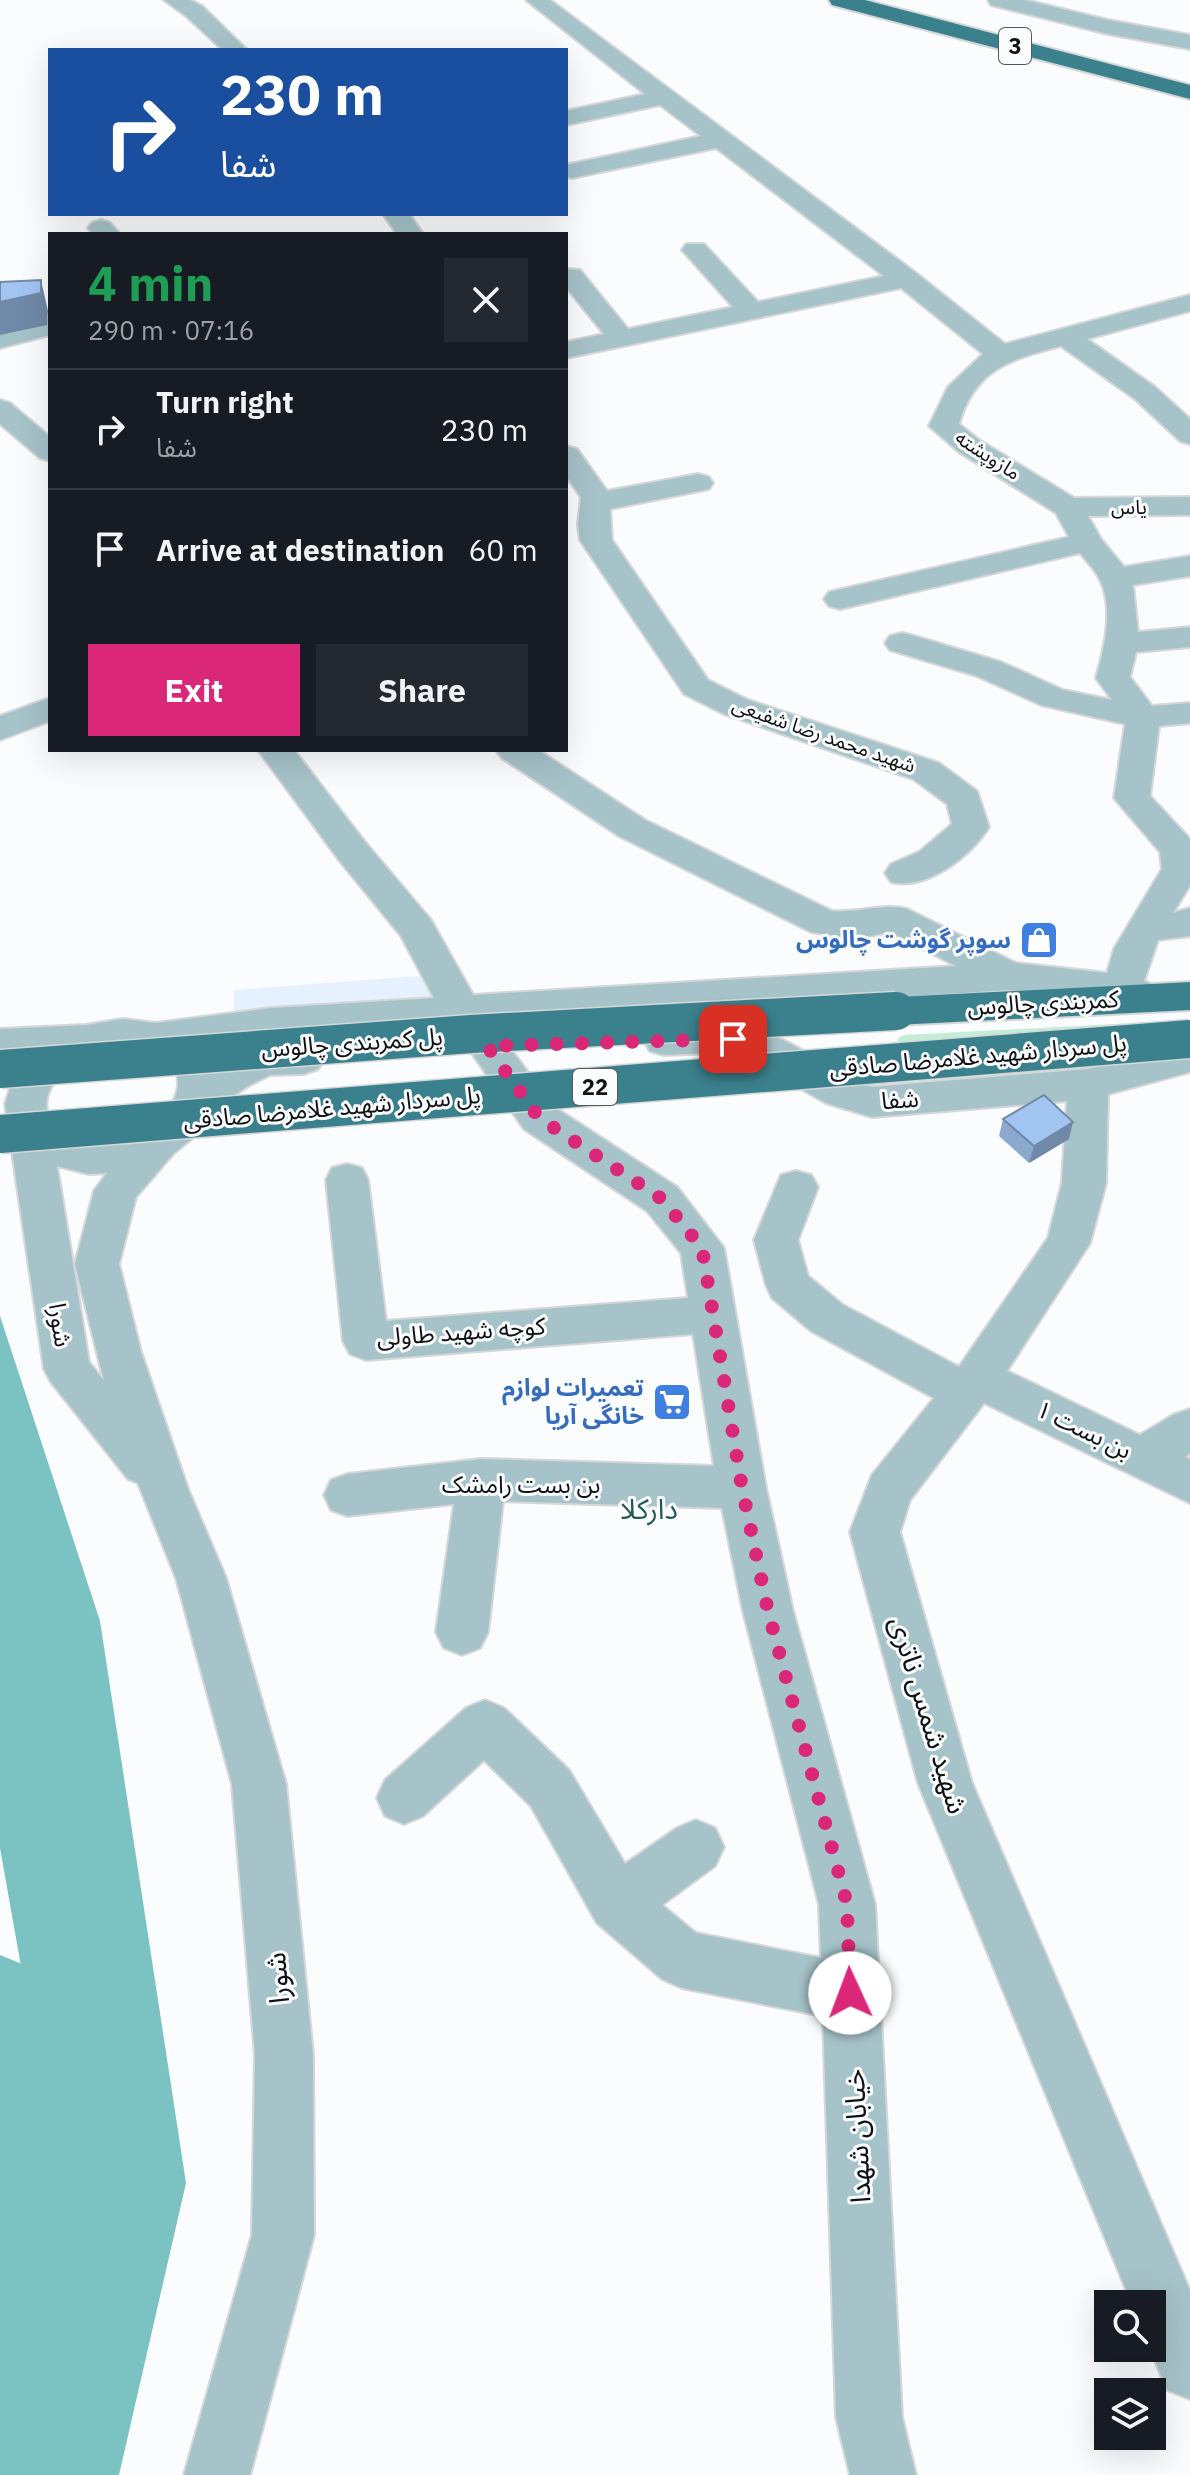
<!DOCTYPE html>
<html lang="en">
<head>
<meta charset="utf-8">
<style>
  body { margin:0; font-family:"IBM Plex Sans","Noto Sans Arabic",sans-serif; background:#242831; color:#f1f3f6; height:100vh; display:flex; flex-direction:column; font-size:30px; white-space:nowrap }
  * { box-sizing:border-box; margin:0 }
  p { font-size:26px; color:#9ea1a6 }
  .icon { flex:none; width:44px; height:44px; fill:none; stroke:currentColor; stroke-width:2; stroke-linecap:round; stroke-linejoin:round }
  .map { position:relative; flex:1; overflow:hidden }
  .details { position:absolute; left:48px; top:232px; width:520px; height:520px; display:flex; flex-direction:column; background:#171b24; border-radius:0px; box-shadow:0 8px 32px #0002 }
  .details>* { flex:none }
  .hud { position:absolute; left:48px; top:48px; width:520px; height:168px; border-radius:0px; box-shadow:0 8px 32px #0002; background:#1a4fa0; color:#fff; overflow:hidden }
  .tools { position:absolute; left:1094px; top:2290px; display:grid; gap:16px }
  .tools a { display:grid; place-items:center; width:72px; height:72px; border-radius:0px; background:#171b24; box-shadow:0 8px 32px #0002; font-size:40px }
  .pin { position:absolute; display:grid; place-items:center; width:68px; height:68px; color:#fff; margin:-34px; border-radius:16px; box-shadow:0 4px 12px #0006 }
  .me { position:absolute; width:88px; margin:-44px; rotate:358deg; stroke-linejoin:round; filter:drop-shadow(0 0 6px #0008) }
  .turn { display:flex; align-items:center; gap:28px; height:168px; padding:0 40px; font-size:36px }
  .turn .icon { width:104px; height:104px; stroke-width:2.5 }
  .turn b { display:block; font-size:56px; line-height:68px }
  .round { display:grid; place-items:center; flex:none; width:84px; height:84px; border-radius:0px; background:#242831 }
  .overview { display:flex; align-items:center; justify-content:space-between; height:136px; padding:0 40px }
  h1 { font-size:48px; font-weight:700; line-height:60px; color:#1e9e55 }
  .button { display:flex; gap:16px; margin-top:auto; padding:16px 40px }
  .button a { flex:1; height:92px; border-radius:0px; background:#db2777; color:#fff; font-size:32px; font-weight:700; line-height:92px; text-align:center }
  .button a+a { background:#242831; color:#f1f3f6 }
  ul { padding:0; list-style:none }
  li { display:flex; align-items:center; gap:24px; height:120px; padding:0 40px; border-top:2px solid #363941 }
  li div { flex:1 }
  li b { display:block; font-size:30px }
  li em { font-style:normal }
  .map>svg:first-child { display:block }
</style>
</head>
<body>
<div class="map">
<svg width="1190" height="2475" viewBox="0 0 1190 2475">
  <rect width="100%" height="100%" fill="#fafcfd"/>
  <path fill="#e6f1ff" d="M432 975 433 1001 234 1017V990Z"/>
  <path fill="#c4edd8" d="M1190 1020V1031L899 1045 897 1039 904 1035Z"/>
  <path fill="#7bc2c2" d="M0 1316 100 1621 186 2183 119 2475H0V2219L40 2073 0 1848Z"/>
  <g fill="none" stroke-linecap="round" stroke-linejoin="round">
    <path fill="#7bc2c2" fill-rule="evenodd" d="M0 1955 27 1966 38 1993 69 2160 42 2291 29 2320 0 2333Z"/>
    <g stroke="#d5d7d8" stroke-width="4">
      <g id="minor">
        <path d="M164 0H190L202 6 247 50H223L186 16Z"/>
        <path d="M526 0H550L916 273 1005 344 1190 295V311L1087 339 1155 387 1190 419V444L1180 441 1135 399 1061 346C1012 359 975 368 959 424L979 440 1074 498 1190 497V515L1088 516 1101 539 1124 567 1190 556V576L1133 585 1138 632 1190 627V647L1136 652 1130 677 1152 706 1190 703V723L1159 726 1150 796 1190 839V885L1173 913 1190 908V936L1158 940 1144 981 1159 987 1165 997 1159 1007 1145 1011 1117 1001 1010 990 271 1036 201 1046 214 1068C244 1048 284 1038 318 1049L324 1059 318 1069 304 1074 270 1075 248 1086 213 1109 195 1136 174 1153 136 1197 119 1264 141 1352 188 1489 226 1578 286 1784 313 2055 314 2235 250 2475H184L252 2235 255 2055 232 1784 176 1578 138 1483 128 1479 51 1382 44 1369 5 1104 13 1079 28 1056 0 1057V1029L86 1025 123 1019 156 1023 271 1008 434 998 401 936 339 860 258 750H294L365 842 431 920 473 995 956 966 890 932 856 939 811 932 619 836 502 758 496 750H538L645 820 832 911C859 913 885 903 907 909L1016 963 1107 973 1114 949 1162 869 1160 852 1114 798 1125 724 1041 705 977 676 890 650 885 643 890 636 902 633 914 636 1001 662 1063 690 1112 700 1096 678C1104 649 1115 607 1099 578 1095 569 1086 561 1080 553L840 609 829 606 824 599 829 592 1069 537 1056 513 959 452 929 426 948 387 983 354 901 288 566 358V342L604 334 566 287V269L580 270 628 329 733 307 682 250 686 244H704L758 302 884 276 716 148 572 178 566 177V165L701 136 660 105 566 125V111L645 94ZM123 1047C233 1056 156 1159 82 1140 33 1128 38 1086 76 1061 91 1051 106 1050 123 1047ZM57 1166 89 1174 107 1173 94 1191 75 1264 104 1381 89 1362Z"/>
        <path d="M988 0H1025L1108 20 1190 35V49L1108 34 991 5Z"/>
        <path d="M383 214H409L423 234H397Z"/>
        <path d="M101 220 110 223 120 234H93L88 228 92 223Z"/>
        <path d="M50 319V335L0 348V332Z"/>
        <path d="M0 400 10 403 50 437V461L40 458 0 424Z"/>
        <path d="M566 446 577 449 607 491 698 474 709 477 713 483 709 489 610 509 612 540 708 680 748 700 939 763 977 791 989 827C971 856 926 891 891 882L885 873 891 864 919 852 952 824 947 804 913 779 724 714 684 694 580 540 578 525 581 497 566 476Z"/>
        <path d="M50 698V721L0 740V716Z"/>
        <path d="M711 1024C743 1024 773 1033 800 1049 824 1062 846 1080 872 1087L1088 1069 1190 1042V1072L1108 1094 1106 1183 1090 1243 1007 1371 1140 1435 1173 1415 1190 1409V1453L1185 1457 1190 1459V1503L984 1403 910 1500 900 1532 972 1783 1190 2291V2399L1167 2390 1150 2348 1152 2304H1132L918 1783 850 1532 872 1475 934 1398 811 1331 772 1298 766 1285 754 1240 781 1175 796 1171 811 1175 818 1187 798 1240 808 1276 843 1305 959 1367 1048 1238 1062 1183 1067 1101 872 1117 826 1103 744 1056 711 1053 664 1055 650 1051 644 1041 650 1031 664 1027Z"/>
        <path d="M487 1032 501 1036 554 1107 677 1187 724 1248 766 1488 793 1611 875 1904 902 2417 916 2475H850L836 2417 823 2016 682 1988 662 1979 597 1923 531 1806 484 1760 423 1816 404 1824 385 1816 377 1798 385 1780 466 1708 485 1700 504 1708 569 1770 625 1864 677 1828 696 1820 715 1828 724 1847 715 1866 662 1905 696 1933 821 1958 819 1904 743 1611 722 1508 503 1501 488 1632 480 1648 462 1655 444 1648 436 1632 454 1504 348 1516 331 1510 324 1495 331 1480 348 1474 481 1459 714 1466 693 1334 366 1360 350 1354 343 1341 326 1180 332 1168 347 1164 362 1168 368 1180 386 1321 688 1298 681 1253 647 1211 524 1129 467 1046 473 1036Z"/>
      </g>
    </g>
    <g stroke="#d5d7d8" stroke-width="4">
      <g id="highway">
        <path d="M829 0H865L1190 85V99L832 5Z"/>
        <path d="M1190 982V1010L896 1025 882 1021 876 1011 882 1001 896 997Z"/>
      </g>
    </g>
    <use href="#minor" fill="#a6c3c9" fill-rule="evenodd"/>
    <use href="#highway" fill="#3b818d" fill-rule="evenodd"/>
    <g stroke="#d5d7d8" stroke-width="41" stroke-linecap="butt">
      <g id="highway-bridge">
        <path d="M0 1069 471 1034 896 1011"/>
        <path d="M0 1134 1190 1039"/>
      </g>
    </g>
    <use href="#highway-bridge" stroke="#3b818d" stroke-width="38"/>
  </g>
  <path fill="#8ba9ce" d="M1003 1119 1069 1139 1029 1163 999 1136Z"/>
  <g fill="#7189a8">
    <path d="M41 280 48 311 47 325 0 335V302Z"/>
    <path d="M1073 1122 1069 1139 1029 1163 1034 1146Z"/>
  </g>
  <g fill="#a2c4f0" stroke="#7189a8" stroke-width="2">
    <path d="M41 280V293L0 302V282Z"/>
    <path d="M1044 1095 1073 1122 1034 1146 1003 1119Z"/>
  </g>
  <g fill="none" stroke-linecap="round" stroke-linejoin="round">
    <path stroke="#db2777" stroke-width="14" stroke-dasharray="0 25.2" d="M733 1039 487 1046 539 1118 662 1199 702 1248 742 1488 768 1611 847 1904 850 1993"/>
  </g>
  <defs>
    <g id="shop-square" transform="scale(2)"><rect x="-9" y="-9" width="18" height="18" rx="4" fill="#3f7fe0" stroke="#fafcfd"/><path d="M-5-2.5h2.3a2.7 3.5 0 0 1 5.4 0H5L5.5 6h-11ZM-1.5-2.5h3a1.5 2.3 0 0 0-3 0Z" fill="#fff"/></g>
    <g id="supermarket-square" transform="scale(2)"><rect x="-9" y="-9" width="18" height="18" rx="4" fill="#3f7fe0" stroke="#fafcfd"/><path d="M-6-5.5h2.5l.6 2H6L4.5 2H-2.5L-4.4-4H-6ZM-1.5 3.2a1.3 1.3 0 1 0 .1 0ZM3 3.2a1.3 1.3 0 1 0 .1 0Z" fill="#fff"/></g>
  </defs>
  <g fill-rule="evenodd">
    <use href="#shop-square" x="1039" y="940"/>
    <use href="#supermarket-square" x="672" y="1402"/>
  </g>
  <g text-anchor="middle" stroke-width="6" stroke-linejoin="round" paint-order="stroke">
    <g font-size="20" fill="#101214" stroke="#fafcfd">
      <text transform="translate(988 455) rotate(33)" y="7">مازوپشته</text>
      <text x="1129" y="514">یاس</text>
      <text transform="translate(824 735) rotate(19)" y="7">شهید محمد رضا شفیعی</text>
    </g>
    <g fill="#fafcfd" stroke="#56585a" stroke-width="2">
      <rect x="999" y="28" width="32" height="36" rx="6"/>
      <rect x="573" y="1069" width="44" height="36" rx="6"/>
    </g>
    <g font-size="22" font-weight="bold" fill="#101214">
      <text x="1015" y="54">3</text>
      <text x="595" y="1095">22</text>
    </g>
    <g font-size="24" font-weight="bold" fill="#366cbe" stroke="#fafcfd" text-anchor="end">
      <text x="1011" y="948">سوپر گوشت چالوس</text>
      <text x="644" y="1396">تعمیرات لوازم<tspan x="644" dy="28">خانگی آریا</tspan></text>
    </g>
    <g font-size="24" fill="#101214" stroke="#fafcfd">
      <text transform="translate(1043 1003) rotate(-3)" y="8">کمربندی چالوس</text>
      <text transform="translate(352 1043) rotate(-4)" y="8">پل کمربندی چالوس</text>
      <text transform="translate(978 1056) rotate(-5)" y="8">پل سردار شهید غلامرضا صادقی</text>
      <text transform="translate(900 1100) rotate(-4)" y="8">شفا</text>
      <text transform="translate(332 1108) rotate(-5)" y="8">پل سردار شهید غلامرضا صادقی</text>
      <text transform="translate(60 1325) rotate(81)" y="8">شورا</text>
      <text transform="translate(461 1332) rotate(-4)" y="8">کوچه شهید طاولی</text>
      <text transform="translate(1084 1430) rotate(26)" y="8">بن بست ۱</text>
      <text x="521" y="1493">بن بست رامشک</text>
    </g>
    <g font-size="28" fill="#215a56" stroke="#fafcfd">
      <text x="649" y="1519">دارکلا</text>
    </g>
    <g font-size="28" fill="#101214" stroke="#fafcfd">
      <text transform="translate(929 1715) rotate(73)" y="10">شهید شمس ناتری</text>
      <text transform="translate(277 1978) rotate(-95)" y="10">شورا</text>
      <text transform="translate(857 2136) rotate(-93)" y="10">خیابان شهدا</text>
    </g>
  </g>
</svg>
<div class="tools">
<a><svg class="icon" aria-label="search" viewBox="0 0 24 24"><circle cx="10" cy="10" r="6"/><path d="M15 15l6 6"/></svg></a>
<a><svg class="icon" aria-label="layers" viewBox="0 0 24 24"><path d="M12 4l9 5-9 5-9-5zM3 14l9 5 9-5"/></svg></a>
</div>
<div class="pin" style="left:733px;top:1039px;background:#d93025"><svg class="icon" aria-label="arrive" viewBox="0 0 24 24"><path d="M6 21V4h12l-3 4 3 4H6"/></svg></div>
<svg class="me" style="left:850px;top:1993px" viewBox="-20 -20 40 40"><circle r="19" fill="#fff"/><path d="M0-13L10 11 0 6-10 11z" fill="#db2777"/></svg>
<div class="hud">
<div class="turn"><svg class="icon" aria-label="right" viewBox="0 0 24 24"><path d="M7 20v-9h11M14 6l5 5-5 5"/></svg><div><b>230 m</b>شفا</div></div>
</div>
<section class="details">
<div class="overview"><div><h1>4 min</h1><p>290 m · 07:16</p></div><a class="round"><svg class="icon" aria-label="close" viewBox="0 0 24 24"><path d="M6 6l12 12M18 6L6 18"/></svg></a></div>
<ul>
<li><svg class="icon" aria-label="right" viewBox="0 0 24 24"><path d="M7 20v-9h11M14 6l5 5-5 5"/></svg><div><b>Turn right</b><p>شفا</p></div><em>230 m</em></li>
<li><svg class="icon" aria-label="arrive" viewBox="0 0 24 24"><path d="M6 21V4h12l-3 4 3 4H6"/></svg><div><b>Arrive at destination</b></div><em>60 m</em></li>
</ul>
<div class="button"><a>Exit</a><a>Share</a></div>
</section>
</div>
</body>
</html>
